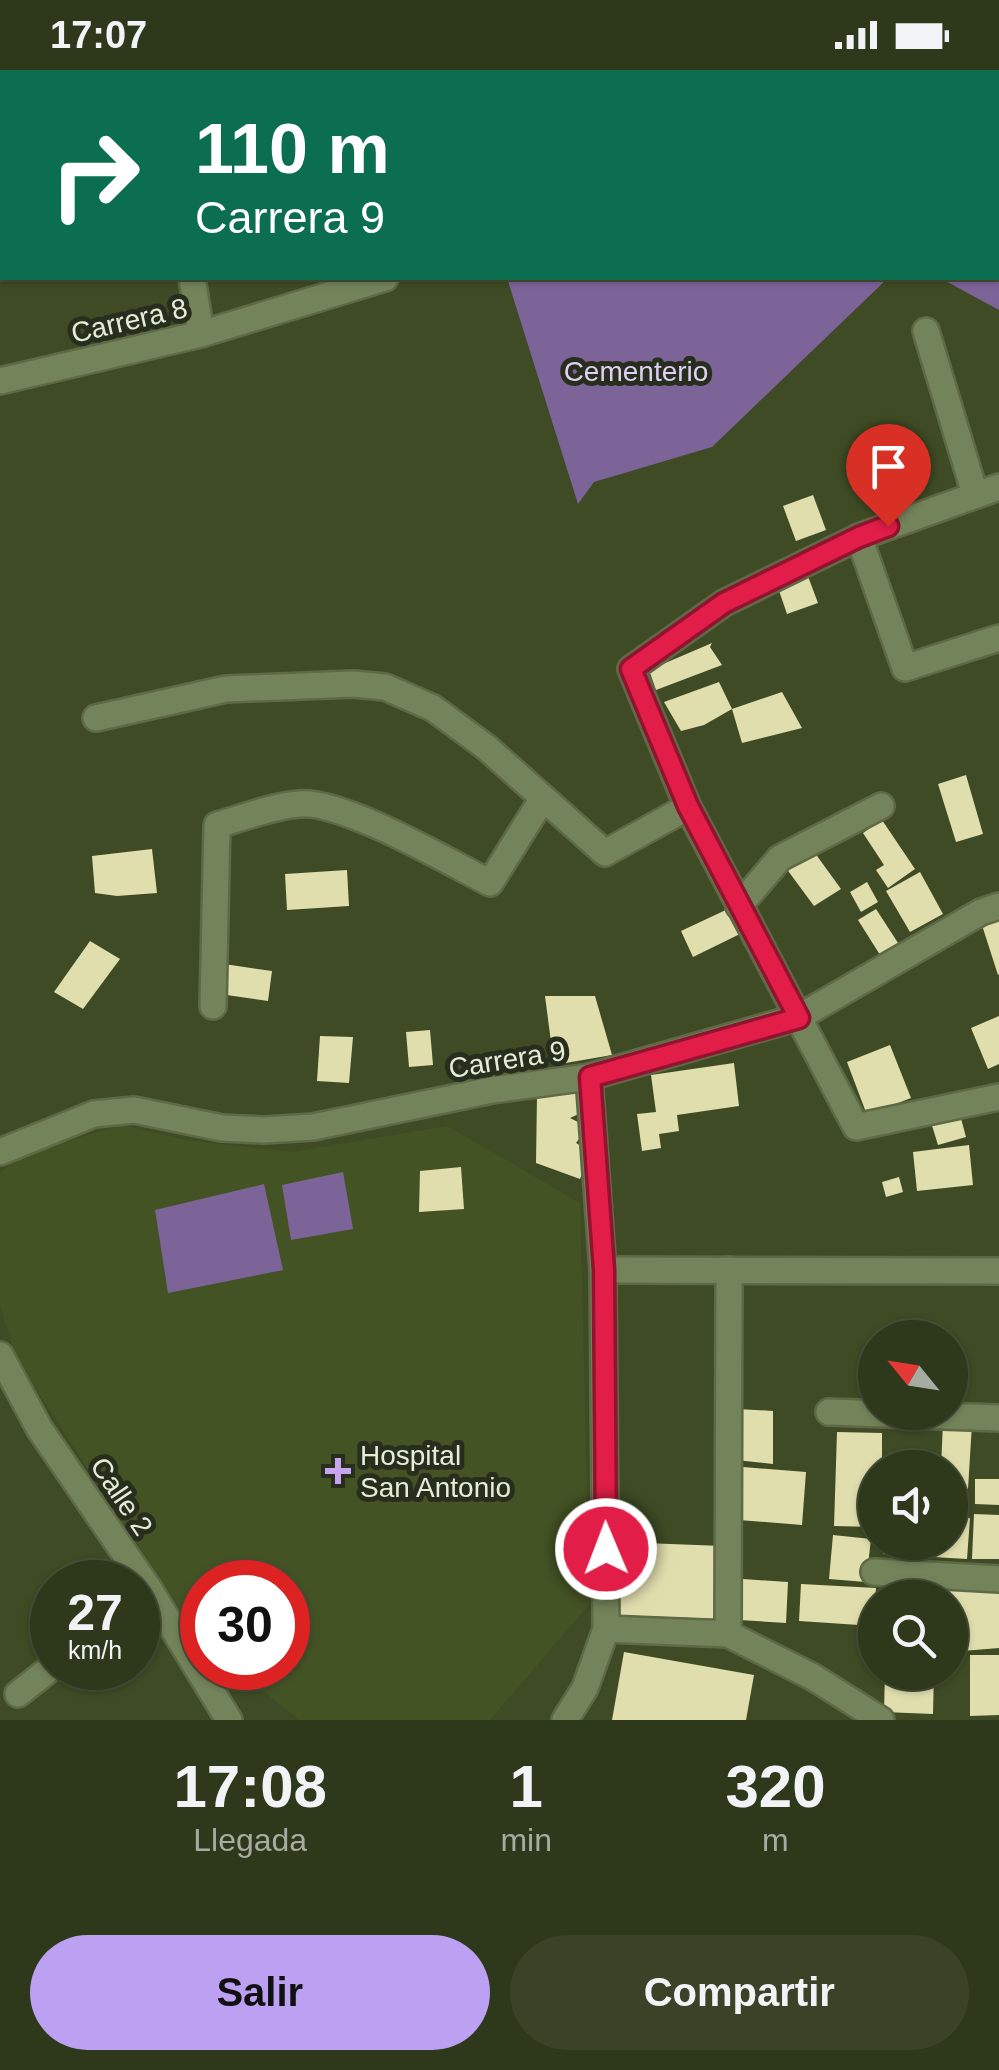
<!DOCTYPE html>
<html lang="es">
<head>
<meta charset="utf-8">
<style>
  body { margin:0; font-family:Helvetica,sans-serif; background:#3a4328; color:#f1f3f6; height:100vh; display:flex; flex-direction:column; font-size:38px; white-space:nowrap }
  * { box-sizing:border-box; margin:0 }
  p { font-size:32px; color:#a7aca3 }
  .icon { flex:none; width:55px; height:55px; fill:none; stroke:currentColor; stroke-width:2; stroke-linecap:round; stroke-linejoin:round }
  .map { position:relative; height:1650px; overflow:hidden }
  .side { display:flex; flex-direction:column; background:#2e381b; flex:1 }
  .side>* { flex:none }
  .hud { position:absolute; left:0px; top:0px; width:1000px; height:210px; box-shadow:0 2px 8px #0004,0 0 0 2px #49523a; background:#0b6e4f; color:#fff; overflow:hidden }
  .needle { width:65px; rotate:300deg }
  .controls { position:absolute; left:858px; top:1250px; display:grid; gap:20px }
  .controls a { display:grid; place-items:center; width:110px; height:110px; border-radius:50%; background:#2e381b; box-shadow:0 2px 8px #0004,0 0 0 2px #49523a; font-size:50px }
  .speed { position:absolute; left:30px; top:1490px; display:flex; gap:20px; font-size:50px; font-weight:700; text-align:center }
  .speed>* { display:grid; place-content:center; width:130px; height:130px; border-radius:50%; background:#2e381b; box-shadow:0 2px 8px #0004,0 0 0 2px #49523a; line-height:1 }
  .speed small { font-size:25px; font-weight:400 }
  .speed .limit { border:15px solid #d22; background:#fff; color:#111 }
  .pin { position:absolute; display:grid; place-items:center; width:85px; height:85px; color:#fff; margin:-102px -42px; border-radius:50% 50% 50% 0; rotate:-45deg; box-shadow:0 0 10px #0007 }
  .pin .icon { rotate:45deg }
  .me { position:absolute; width:110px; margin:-55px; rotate:359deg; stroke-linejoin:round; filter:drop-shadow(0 0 8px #0008) }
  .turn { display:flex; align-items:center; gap:35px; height:210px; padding:0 30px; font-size:45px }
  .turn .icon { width:130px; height:130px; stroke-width:2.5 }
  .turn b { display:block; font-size:70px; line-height:85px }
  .eta { display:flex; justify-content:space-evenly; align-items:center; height:170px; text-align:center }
  .eta b { font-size:60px; font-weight:700; line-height:70px }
  .primary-button { display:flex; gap:20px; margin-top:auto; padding:20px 30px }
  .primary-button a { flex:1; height:115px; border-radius:60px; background:#bca0f2; color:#111; font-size:40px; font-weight:700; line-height:115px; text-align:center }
  .primary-button a+a { background:#3a4328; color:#f1f3f6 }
  .status { display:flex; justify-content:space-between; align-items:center; height:70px; padding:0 50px; background:#2e381b; direction:ltr }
  .status svg { height:28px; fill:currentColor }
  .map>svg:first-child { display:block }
</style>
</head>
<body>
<div class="status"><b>17:07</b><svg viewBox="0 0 49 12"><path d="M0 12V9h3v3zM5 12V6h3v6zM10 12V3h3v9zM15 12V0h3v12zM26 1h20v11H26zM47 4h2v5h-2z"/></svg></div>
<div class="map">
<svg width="999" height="1650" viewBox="0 0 999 1650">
  <rect width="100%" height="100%" fill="#3e4b24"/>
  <path fill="#445324" d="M122 1055 185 1070 292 1082 447 1056 580 1133 590 1534 490 1650H300L233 1598H288V1512H202V1573L16 1289 0 1235V1103L21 1085Z"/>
  <g fill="#7c6499">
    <path d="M541 0H743L756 2H540Z"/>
    <path d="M815 0H999V240L940 208H998V2H810Z"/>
    <path d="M507 208H888L712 377 594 412 578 434Z"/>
    <path d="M343 1102 353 1159 291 1170 282 1115Z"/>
    <path d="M264 1114 283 1200 168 1223 155 1140Z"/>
  </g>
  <g fill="#e1deae">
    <path d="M813 425 826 460 796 471 783 436Z"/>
    <path d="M806 501 818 533 787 544 776 512Z"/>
    <path d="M712 573 710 577 722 595 656 620 649 600Z"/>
    <path d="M719 612 732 639 704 655 681 661 664 632Z"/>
    <path d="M782 622 802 658 742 673 732 639Z"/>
    <path d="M966 705 983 764 956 772 938 714Z"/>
    <path d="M882 750 915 799 888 818 876 800 884 795 863 763Z"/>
    <path d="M152 779 157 823 117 826 95 823 92 786Z"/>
    <path d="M812 779 841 819 814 836 783 794Z"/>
    <path d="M347 800 349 836 287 840 285 804Z"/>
    <path d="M920 802 943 844 910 862 886 821Z"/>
    <path d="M867 812 878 832 861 842 850 822Z"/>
    <path d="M730 838 742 863 693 887 681 861Z"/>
    <path d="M876 839 900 876 882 888 858 850Z"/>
    <path d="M999 842V904L998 905 980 849Z"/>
    <path d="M90 871 120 889 83 939 54 922Z"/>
    <path d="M224 894 272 901 268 931 220 924Z"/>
    <path d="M545 926H595L612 985 554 995Z"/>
    <path d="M999 946V994L988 999 971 958Z"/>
    <path d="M430 960 433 995 409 997 406 962Z"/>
    <path d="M320 966 353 967 349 1013 317 1011Z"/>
    <path d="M890 975 911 1028 867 1045 847 992Z"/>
    <path d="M734 993 739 1036 677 1045 679 1061 659 1064 661 1078 642 1081 637 1044 656 1042 651 1005Z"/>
    <path d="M578 1019 581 1043 570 1048 588 1057 576 1073 590 1081 580 1109 536 1093 537 1025Z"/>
    <path d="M959 1041 966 1067 938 1075 930 1049Z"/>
    <path d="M969 1075 973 1115 917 1121 913 1082Z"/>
    <path d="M461 1097 464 1139 419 1142 420 1101Z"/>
    <path d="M899 1107 903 1122 886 1127 882 1112Z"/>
    <path d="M738 1339 773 1341V1394L736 1390Z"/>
    <path d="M943 1352 972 1354 968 1419 950 1418V1398H941Z"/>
    <path d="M837 1362 882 1363V1398H875V1457L834 1456Z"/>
    <path d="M743 1397 806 1402 802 1455 739 1450Z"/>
    <path d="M975 1409H999V1435L975 1434Z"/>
    <path d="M974 1444 999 1445V1489H972Z"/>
    <path d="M950 1447 970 1448 967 1489 883 1484 884 1472H950Z"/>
    <path d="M833 1465 871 1469 866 1512 829 1509Z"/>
    <path d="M618 1472 723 1476 720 1549 615 1545Z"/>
    <path d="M743 1509 788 1512 786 1553 740 1550Z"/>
    <path d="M999 1510V1578L950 1582V1528H940L939 1514Z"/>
    <path d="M801 1514 876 1518 874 1556 799 1551Z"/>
    <path d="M624 1582 754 1605 746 1650H612Z"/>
    <path d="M970 1585H999V1645L970 1646Z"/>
    <path d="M885 1602H934L933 1644 884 1642Z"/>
  </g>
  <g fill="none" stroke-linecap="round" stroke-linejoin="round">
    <g stroke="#5e6946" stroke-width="30">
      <g id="minor">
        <path d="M158 0V2"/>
        <path d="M443 2 445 0"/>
        <path d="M192 208 201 264"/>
        <path d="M926 261 975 424"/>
        <path d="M0 311 201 264 385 208"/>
        <path d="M999 417 859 467 724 533 631 599 688 737 856 1057 999 1027"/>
        <path d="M859 467 905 598 999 568"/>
        <path d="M96 648 226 619 353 614 385 617 433 638 486 677 605 783 688 737"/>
        <path d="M739 836 780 788 881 736"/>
        <path d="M213 936 217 755C243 748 272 736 299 734 341 729 449 792 490 813L543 728"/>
        <path d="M0 1082 94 1044 134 1040 222 1058 264 1060 313 1057 492 1020 589 1007 799 947 981 842 999 836"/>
        <path d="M603 1200 999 1201"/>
        <path d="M0 1285 39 1358 149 1519 229 1650"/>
        <path d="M829 1342 999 1348"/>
        <path d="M874 1502 999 1509"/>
        <path d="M606 1559 728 1564 813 1607 881 1650"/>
        <path d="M728 1564 729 1200"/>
        <path d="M18 1624 52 1597"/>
        <path d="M565 1650 585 1618 606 1559 603 1200 589 1007"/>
      </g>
    </g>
    <use href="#minor" stroke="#74845a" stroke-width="25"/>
  </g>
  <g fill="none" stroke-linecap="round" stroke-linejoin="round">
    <g stroke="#92132f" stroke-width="25">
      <path id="route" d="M606 1479 604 1200 590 1007 799 948 688 736 631 599 724 533 859 467 888 456"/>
    </g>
    <use href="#route" stroke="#e11d48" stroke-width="18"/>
  </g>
  <path fill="#c7a6ef" stroke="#282e1d" stroke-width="4" d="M333 1386h10v10h10v10h-10v10h-10v-10h-10v-10h10z"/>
  <g text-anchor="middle" stroke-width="10" stroke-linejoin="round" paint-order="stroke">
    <g font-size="28" fill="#e4edd6" stroke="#282e1d">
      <text transform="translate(129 250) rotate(-13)" y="10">Carrera 8</text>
      <text transform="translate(507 989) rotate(-9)" y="10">Carrera 9</text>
      <text transform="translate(122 1426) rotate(56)" y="10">Calle 2</text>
    </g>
    <g font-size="28" fill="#dfd1f3" stroke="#282e1d">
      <text x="636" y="311">Cementerio</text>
    </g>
    <g font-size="28" fill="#e4edd6" stroke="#282e1d" text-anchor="start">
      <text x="360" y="1395">Hospital<tspan x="360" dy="32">San Antonio</tspan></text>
    </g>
  </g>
</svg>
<div class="controls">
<a><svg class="needle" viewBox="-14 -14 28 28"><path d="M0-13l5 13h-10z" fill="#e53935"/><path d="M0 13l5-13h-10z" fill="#a7aca3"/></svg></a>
<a><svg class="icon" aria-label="sound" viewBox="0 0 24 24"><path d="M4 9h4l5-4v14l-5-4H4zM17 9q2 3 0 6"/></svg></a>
<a><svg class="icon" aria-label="search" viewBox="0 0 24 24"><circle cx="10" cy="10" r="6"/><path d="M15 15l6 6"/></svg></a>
</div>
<div class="speed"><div>27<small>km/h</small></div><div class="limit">30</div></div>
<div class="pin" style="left:888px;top:456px;background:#d93025"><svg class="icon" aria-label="arrive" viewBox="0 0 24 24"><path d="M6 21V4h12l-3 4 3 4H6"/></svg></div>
<svg class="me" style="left:606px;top:1479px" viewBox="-20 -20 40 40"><circle r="17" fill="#e11d48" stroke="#fff" stroke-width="3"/><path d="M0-11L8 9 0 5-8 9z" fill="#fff"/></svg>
<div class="hud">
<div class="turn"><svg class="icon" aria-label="right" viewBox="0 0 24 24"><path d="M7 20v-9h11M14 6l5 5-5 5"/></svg><div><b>110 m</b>Carrera 9</div></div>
</div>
</div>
<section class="side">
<div class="eta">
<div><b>17:08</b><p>Llegada</p></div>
<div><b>1</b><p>min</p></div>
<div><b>320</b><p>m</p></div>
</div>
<div class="primary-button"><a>Salir</a><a>Compartir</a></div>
</section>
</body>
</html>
